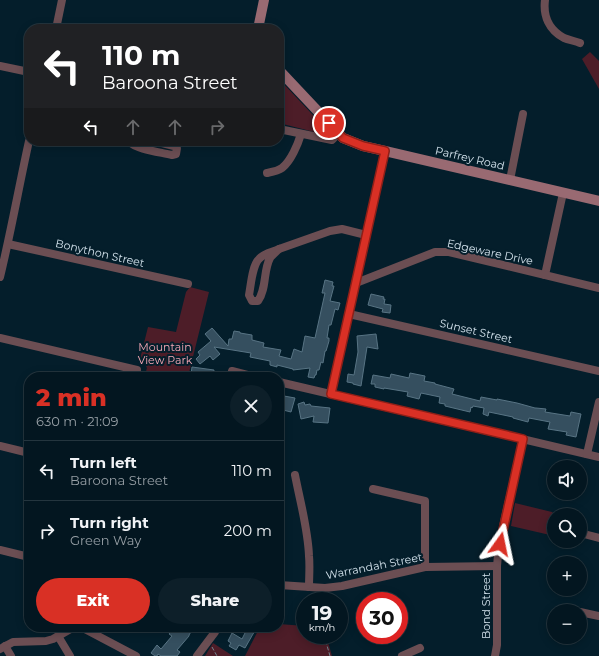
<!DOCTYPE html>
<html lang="en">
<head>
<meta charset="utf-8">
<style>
  body { margin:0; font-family:Montserrat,sans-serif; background:#0d1f29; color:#f1f3f6; height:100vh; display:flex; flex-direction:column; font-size:15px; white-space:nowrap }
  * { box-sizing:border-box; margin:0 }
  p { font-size:13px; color:#979fa5 }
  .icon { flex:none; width:22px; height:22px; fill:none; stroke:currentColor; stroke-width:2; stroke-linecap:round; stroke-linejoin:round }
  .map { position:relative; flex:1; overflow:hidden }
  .drawer { position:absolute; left:24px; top:372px; width:260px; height:260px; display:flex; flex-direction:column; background:#031620; border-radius:16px; box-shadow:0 2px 10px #0003,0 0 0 1px #24353e }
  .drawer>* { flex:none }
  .top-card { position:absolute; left:24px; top:24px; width:260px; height:122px; border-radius:16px; box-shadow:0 2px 10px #0003,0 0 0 1px #24353e; background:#202124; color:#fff; overflow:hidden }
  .buttons { position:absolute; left:547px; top:460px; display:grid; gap:8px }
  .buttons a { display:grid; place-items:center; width:40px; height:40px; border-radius:50%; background:#031620; box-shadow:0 2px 10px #0003,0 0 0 1px #24353e; font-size:20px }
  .speed { position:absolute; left:296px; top:592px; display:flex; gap:8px; font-size:20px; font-weight:700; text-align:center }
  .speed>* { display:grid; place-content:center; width:52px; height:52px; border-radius:50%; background:#031620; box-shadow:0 2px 10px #0003,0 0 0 1px #24353e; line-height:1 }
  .speed small { font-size:10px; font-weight:400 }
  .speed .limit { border:6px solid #d22; background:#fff; color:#111 }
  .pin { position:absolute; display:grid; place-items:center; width:34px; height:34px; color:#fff; margin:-17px; border:2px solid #fff; border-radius:50%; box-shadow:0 1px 4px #0007 }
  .me { position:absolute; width:44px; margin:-22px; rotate:12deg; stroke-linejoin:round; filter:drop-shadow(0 0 3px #0008) }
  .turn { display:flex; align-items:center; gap:14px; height:84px; padding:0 12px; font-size:18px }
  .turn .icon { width:52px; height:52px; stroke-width:2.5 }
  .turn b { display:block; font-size:28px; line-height:34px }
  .lanes { display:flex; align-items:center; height:38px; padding:0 12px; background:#0003; justify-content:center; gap:20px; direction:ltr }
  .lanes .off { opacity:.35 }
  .round { display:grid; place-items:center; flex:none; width:42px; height:42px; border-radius:21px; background:#0d1f29 }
  .overview { display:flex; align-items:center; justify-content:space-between; height:68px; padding:0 12px }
  h1 { font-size:24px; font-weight:800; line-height:30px; color:#d93025 }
  .cta { display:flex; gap:8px; margin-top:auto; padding:8px 12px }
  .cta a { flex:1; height:46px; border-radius:24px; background:#d93025; color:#fff; font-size:16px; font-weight:800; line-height:46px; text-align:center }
  .cta a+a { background:#0d1f29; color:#f1f3f6 }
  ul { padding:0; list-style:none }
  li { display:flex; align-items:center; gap:12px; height:60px; padding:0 12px; border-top:1px solid #24353e }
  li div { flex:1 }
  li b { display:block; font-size:15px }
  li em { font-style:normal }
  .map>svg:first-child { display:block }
</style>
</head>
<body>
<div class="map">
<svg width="599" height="656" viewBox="0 0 599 656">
  <rect width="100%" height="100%" fill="#041e2b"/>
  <g fill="#4d1d28">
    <path d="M590 52 599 61V89L582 59Z"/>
    <path d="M279 79 327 130 325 133 322 134 279 123Z"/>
    <path d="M190 287 209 292 188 377H143L145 375 147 368 144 362 140 359 148 327 176 332 186 292Z"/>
    <path d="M515 503 552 512 555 515H554V535H550L511 526Z"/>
    <path d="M279 624 305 626V635H326L332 656H245L260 627H279Z"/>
    <path d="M213 643 233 656H205Z"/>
  </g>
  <g fill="#354f5f" stroke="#587484">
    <path d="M325 280 333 282 332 286H334L330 301 340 303 338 310 335 309 331 325H329L327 338H329V341L326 351H325L323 363 321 362 319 370H317L316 375H315L314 378 308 377 310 368 293 370V369L277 365V367L270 365V361L250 357 251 353 214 347 220 354 213 360 210 356 200 364 196 359 200 355 198 352 211 341 205 334 212 328 228 346 229 339H232L234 331 240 332V333L252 335V340L264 343 263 347 281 350 279 356 291 359 294 349 302 352 305 336 315 338 325 293H322Z"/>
    <path d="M371 294 384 297 383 299H385L384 304 391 305 390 313 382 312 383 309 368 305Z"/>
    <path d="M376 334 378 349 367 347 361 386 353 384V383L347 382 348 374 354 375 358 352 357 336Z"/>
    <path d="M192 367 214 370 213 377H194L195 374H191Z"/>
    <path d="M410 373 425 376 424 381 435 383V384L454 389 452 394 480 401 481 397 497 400V399L517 403 535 408H536L546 409 545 412 570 416 571 412 581 414 576 437 566 435 567 432 548 429 550 422 529 418 528 422 513 418V417L489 412 488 416 483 414 484 408 473 406 472 408 471 407 470 412 445 406V404L439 403 440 397 421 393 419 399 407 396 408 392 384 388V389L375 387V384H371L373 375 390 378 391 374 409 378Z"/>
    <path d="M284 396 295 398 291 412 279 409 280 402H283Z"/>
    <path d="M304 402 305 405 310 404 311 406 330 408 328 423 313 422 314 416 301 419 298 404Z"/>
    <path d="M175 627H194L189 635V636L177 650 180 652 177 656H161L158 654 157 656H155L151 653 157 645 161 649 172 636 169 634Z"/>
    <path d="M248 627H257L245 648 239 645 236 650 229 646 231 643 228 641 232 633 242 639Z"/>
  </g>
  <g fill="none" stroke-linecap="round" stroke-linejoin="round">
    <g stroke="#738792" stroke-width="1" stroke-dasharray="4 2" stroke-linecap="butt">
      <path d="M326 596V601"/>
      <path d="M324 635 330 656"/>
      <path d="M212 647 217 656"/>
    </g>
    <g stroke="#6b4e53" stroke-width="8">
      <path d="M545 0C543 16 549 30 564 38 569 40 575 41 580 43"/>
      <path d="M56 29 62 0"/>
      <path d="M0 66 29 72"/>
      <path d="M279 129 332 140 339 133"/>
      <path d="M128 141C137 150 160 152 172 155L176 154 177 148 174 146 154 141"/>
      <path d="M267 173C272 172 278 171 282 168 291 161 298 144 301 134"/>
      <path d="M510 180 523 114"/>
      <path d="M8 244 188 284"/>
      <path d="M279 249C276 252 272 255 270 258 263 271 267 288 258 301H252L249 295C251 285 252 266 259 259 264 253 273 252 279 249Z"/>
      <path d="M279 249 330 231 342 229 366 235"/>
      <path d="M545 275 563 193"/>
      <path d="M0 277C11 232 19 186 29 141"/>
      <path d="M356 283 435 252H449L599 288"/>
      <path d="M349 314 599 371"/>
      <path d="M0 338 137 370"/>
      <path d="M231 377 232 371 256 377"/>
      <path d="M279 382 599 457"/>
      <path d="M331 394 385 151"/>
      <path d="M0 446 29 453"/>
      <path d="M587 454 599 402"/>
      <path d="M295 475C300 501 308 529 309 556 310 566 309 577 309 587"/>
      <path d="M373 489 425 501V567"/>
      <path d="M580 533 599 538"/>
      <path d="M0 550 29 557"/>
      <path d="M279 585 325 588 342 586 425 567 497 566"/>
      <path d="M580 612 599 616"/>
      <path d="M79 627H81L136 656"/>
      <path d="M58 636 70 656"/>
      <path d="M5 646 11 656"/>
      <path d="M0 649 13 642 46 641 53 639 74 627"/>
      <path d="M197 656 215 632 217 627"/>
      <path d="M402 656 420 648"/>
      <path d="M495 656 497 645V566L499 544 523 439"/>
    </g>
    <g stroke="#996a72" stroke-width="10">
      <path d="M258 29 264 0"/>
      <path d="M279 70 343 138 363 146 385 151 599 201"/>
    </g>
  </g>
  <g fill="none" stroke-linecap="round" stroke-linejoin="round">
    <g stroke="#8d1f18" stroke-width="10">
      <path id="route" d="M329 123 343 138 363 146 385 151 331 394 523 439 500 544"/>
    </g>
    <use href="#route" stroke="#d93025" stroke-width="7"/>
  </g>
  <g text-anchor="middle" stroke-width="4" stroke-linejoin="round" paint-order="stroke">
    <g font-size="11" fill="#d3e2ec" stroke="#041e2b">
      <text transform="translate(470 158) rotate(13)" y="4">Parfrey Road</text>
      <text transform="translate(490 252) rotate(12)" y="4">Edgeware Drive</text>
      <text transform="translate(100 253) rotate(13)" y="4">Bonython Street</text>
      <text transform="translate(476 331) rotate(13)" y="4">Sunset Street</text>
      <text transform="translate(374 566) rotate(-11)" y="4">Warrandah Street</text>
      <text transform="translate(486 606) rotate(-90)" y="4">Bond Street</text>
    </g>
    <g font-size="11" fill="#f7a8b6" stroke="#041e2b">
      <text x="165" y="351">Mountain<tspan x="165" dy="13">View Park</tspan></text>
    </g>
  </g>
</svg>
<div class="buttons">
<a><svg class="icon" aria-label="sound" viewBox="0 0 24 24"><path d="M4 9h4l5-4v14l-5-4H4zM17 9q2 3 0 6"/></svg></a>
<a><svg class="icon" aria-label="search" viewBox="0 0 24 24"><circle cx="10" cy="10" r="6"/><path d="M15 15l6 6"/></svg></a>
<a>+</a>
<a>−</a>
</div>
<div class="speed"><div>19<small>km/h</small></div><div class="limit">30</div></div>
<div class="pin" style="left:329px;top:123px;background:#d93025"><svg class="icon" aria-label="arrive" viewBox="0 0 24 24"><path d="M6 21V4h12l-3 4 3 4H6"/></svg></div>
<svg class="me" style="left:500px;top:544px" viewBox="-20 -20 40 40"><path d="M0-17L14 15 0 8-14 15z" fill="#d93025" stroke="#fff" stroke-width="4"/></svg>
<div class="top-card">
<div class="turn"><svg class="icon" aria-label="left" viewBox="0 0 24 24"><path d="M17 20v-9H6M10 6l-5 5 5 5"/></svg><div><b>110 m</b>Baroona Street</div></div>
<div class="lanes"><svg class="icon" aria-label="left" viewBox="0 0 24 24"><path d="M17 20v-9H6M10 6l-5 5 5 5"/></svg><svg class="icon off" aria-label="ahead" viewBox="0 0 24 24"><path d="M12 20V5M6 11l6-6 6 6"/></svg><svg class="icon off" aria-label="ahead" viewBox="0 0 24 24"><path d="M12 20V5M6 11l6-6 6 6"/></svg><svg class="icon off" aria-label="right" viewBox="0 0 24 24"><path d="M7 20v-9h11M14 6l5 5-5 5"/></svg></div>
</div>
<section class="drawer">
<div class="overview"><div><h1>2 min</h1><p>630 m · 21:09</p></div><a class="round"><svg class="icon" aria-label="close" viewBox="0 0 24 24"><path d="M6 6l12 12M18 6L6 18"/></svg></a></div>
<ul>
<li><svg class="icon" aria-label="left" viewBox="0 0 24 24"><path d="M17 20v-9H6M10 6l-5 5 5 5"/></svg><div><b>Turn left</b><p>Baroona Street</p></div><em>110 m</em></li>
<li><svg class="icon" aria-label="right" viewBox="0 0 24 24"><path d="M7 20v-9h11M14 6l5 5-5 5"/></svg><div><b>Turn right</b><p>Green Way</p></div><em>200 m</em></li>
</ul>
<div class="cta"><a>Exit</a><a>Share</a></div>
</section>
</div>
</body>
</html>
